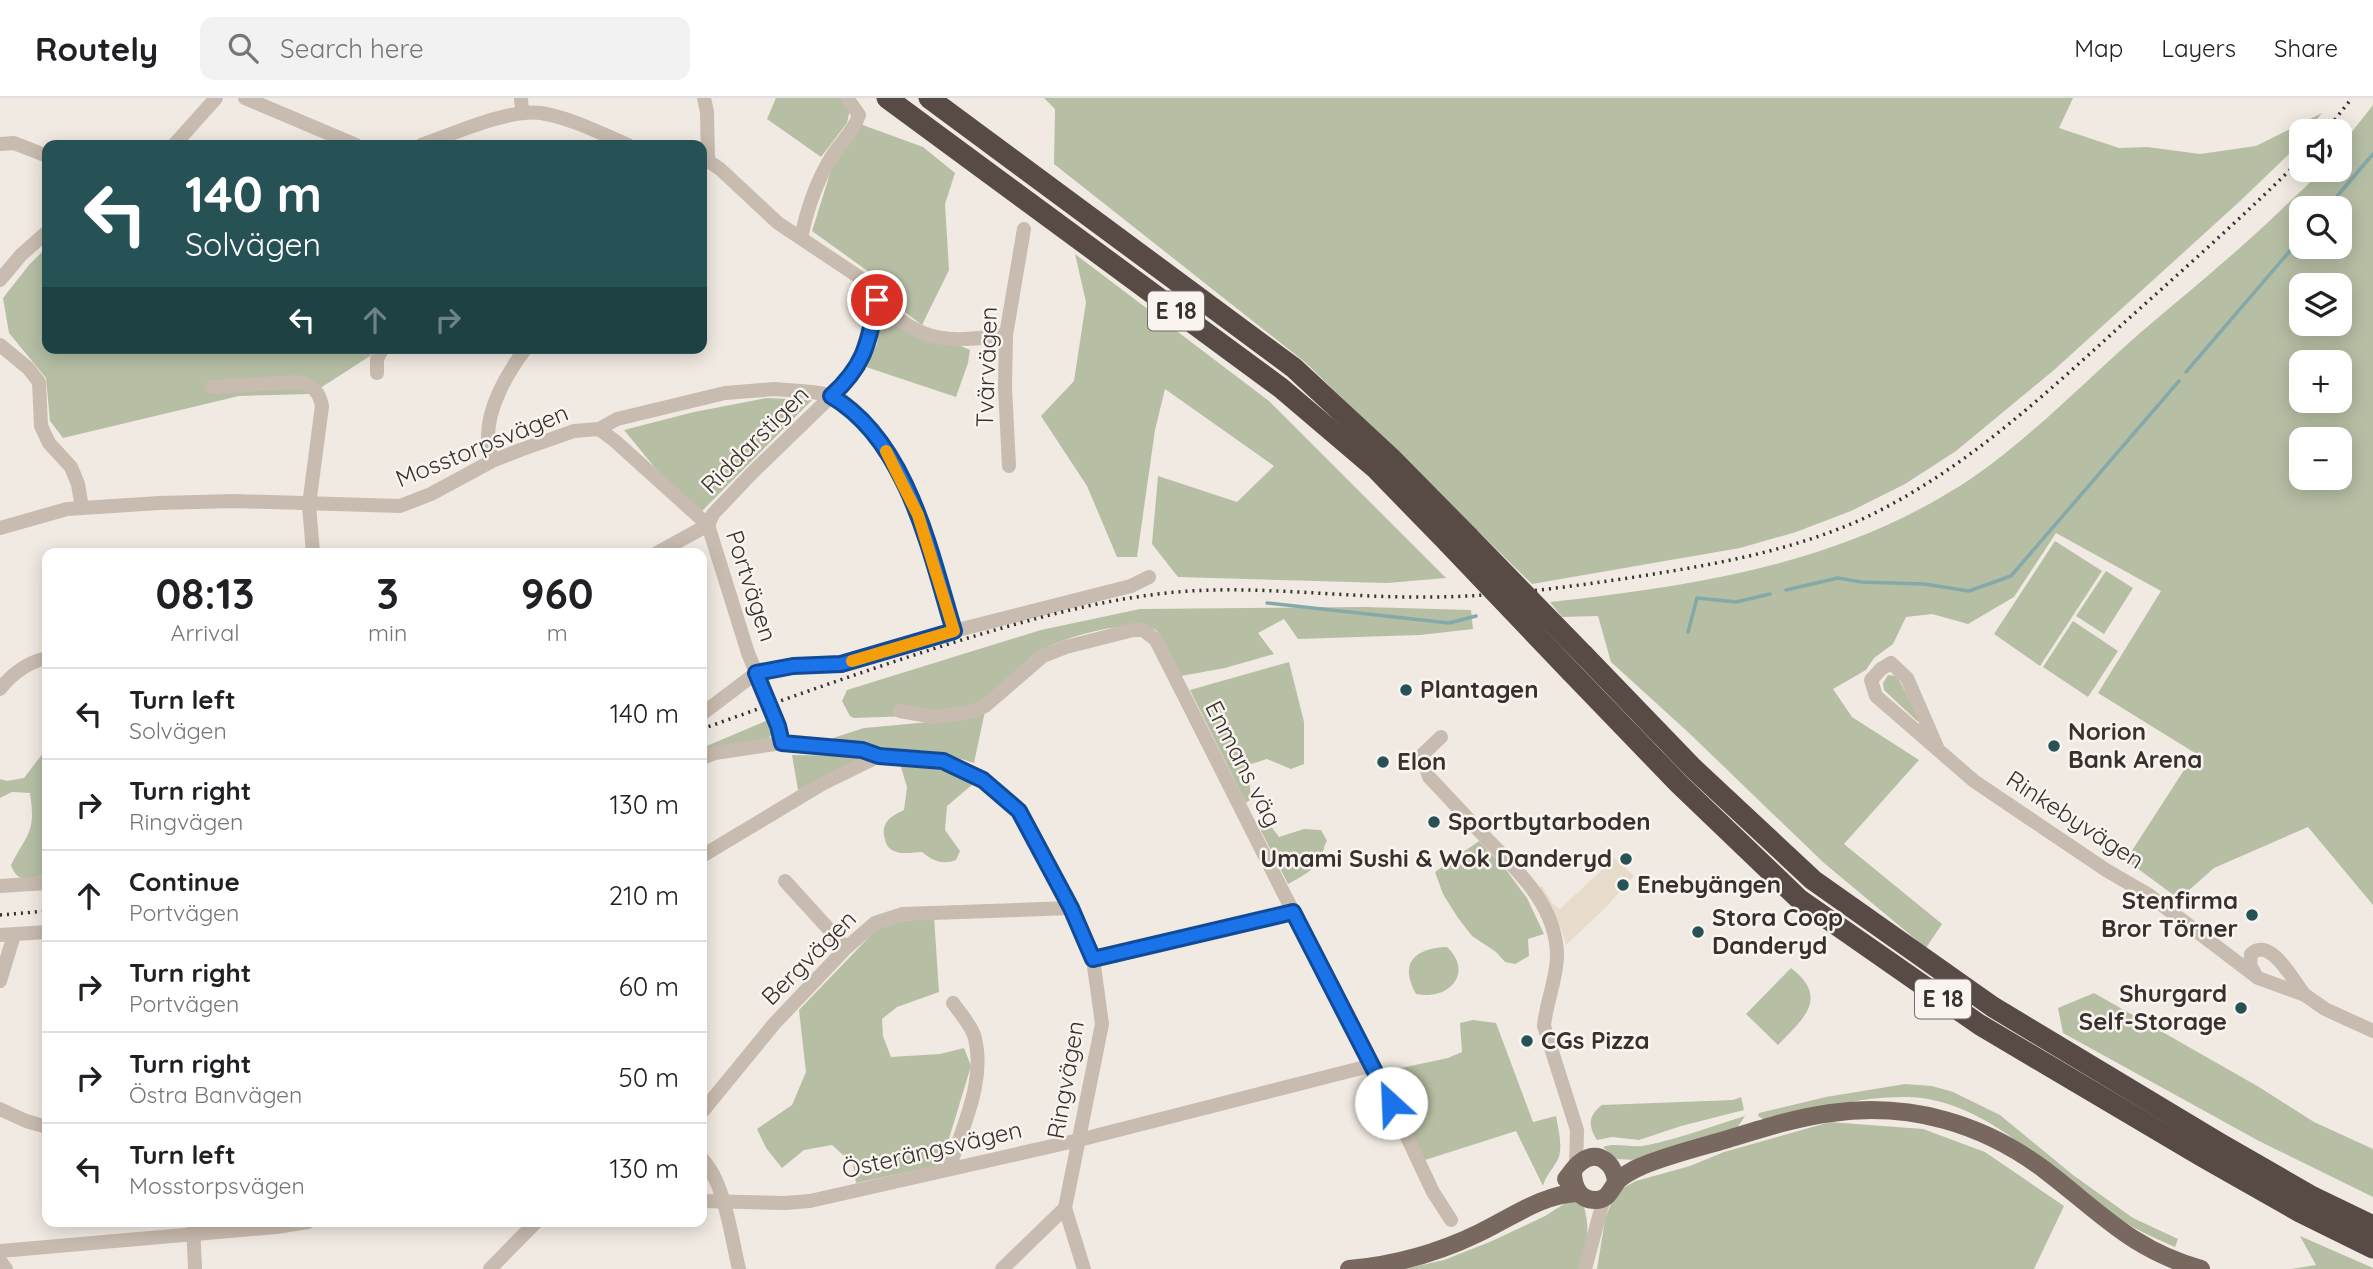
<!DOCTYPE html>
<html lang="en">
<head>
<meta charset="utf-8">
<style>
  body { margin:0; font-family:Quicksand,sans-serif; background:#f2f2f2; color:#202124; height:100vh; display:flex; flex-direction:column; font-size:26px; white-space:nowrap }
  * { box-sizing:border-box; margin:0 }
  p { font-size:23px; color:#757577 }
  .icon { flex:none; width:38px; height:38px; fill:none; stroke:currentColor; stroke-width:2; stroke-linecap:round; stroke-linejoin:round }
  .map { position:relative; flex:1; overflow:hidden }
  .sheet { position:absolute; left:42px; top:450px; width:665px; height:679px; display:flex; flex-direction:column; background:#fff; border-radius:14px; box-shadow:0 4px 18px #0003 }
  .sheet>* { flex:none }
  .top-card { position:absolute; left:42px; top:42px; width:665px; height:214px; border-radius:14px; box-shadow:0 4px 18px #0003; background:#265255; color:#fff; overflow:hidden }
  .buttons { position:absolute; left:2289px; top:21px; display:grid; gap:14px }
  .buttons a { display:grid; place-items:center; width:63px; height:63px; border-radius:14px; background:#fff; box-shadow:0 4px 18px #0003; font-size:35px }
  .pin { position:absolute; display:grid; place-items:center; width:60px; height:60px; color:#fff; margin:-30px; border:4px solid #fff; border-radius:50%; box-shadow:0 2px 7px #0007 }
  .me { position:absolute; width:77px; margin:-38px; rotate:335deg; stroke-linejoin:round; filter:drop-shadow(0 0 5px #0008) }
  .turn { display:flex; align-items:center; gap:24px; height:147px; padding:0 28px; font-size:32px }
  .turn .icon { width:91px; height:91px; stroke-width:2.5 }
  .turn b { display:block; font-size:49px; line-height:60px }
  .lanes { display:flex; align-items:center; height:66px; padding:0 28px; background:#0003; justify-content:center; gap:35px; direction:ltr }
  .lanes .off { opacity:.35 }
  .eta { display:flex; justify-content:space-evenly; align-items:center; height:119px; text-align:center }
  .eta b { font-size:42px; font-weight:700; line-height:49px }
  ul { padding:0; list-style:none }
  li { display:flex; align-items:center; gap:21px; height:91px; padding:0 28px; border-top:2px solid #e0e0e0 }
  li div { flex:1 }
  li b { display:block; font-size:26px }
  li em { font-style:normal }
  header { display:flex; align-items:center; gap:42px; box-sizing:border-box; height:98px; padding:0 35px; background:#fff; border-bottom:2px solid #e0e0e0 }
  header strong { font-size:33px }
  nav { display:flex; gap:38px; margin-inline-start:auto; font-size:24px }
  .search { width:490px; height:63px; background:#f2f2f2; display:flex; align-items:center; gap:18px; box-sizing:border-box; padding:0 24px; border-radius:14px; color:#757577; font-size:26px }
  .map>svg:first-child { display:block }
</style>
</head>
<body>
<header>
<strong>Routely</strong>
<div class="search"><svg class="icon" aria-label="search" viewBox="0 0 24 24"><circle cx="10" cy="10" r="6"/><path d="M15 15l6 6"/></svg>Search here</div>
<nav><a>Map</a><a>Layers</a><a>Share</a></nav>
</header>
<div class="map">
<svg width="2373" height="1171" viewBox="0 0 2373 1171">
  <rect width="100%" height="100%" fill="#f1eae2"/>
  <g fill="#b6bfa4" fill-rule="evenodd">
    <path d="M776 0H841L850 11 847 25 821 59 767 21Z"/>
    <path d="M1044 0H2073L2059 30 2119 50 2147 49 2200 56 2256 48 2322 15 2307 33H2301V41L2291 54 2238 105 2054 272 1956 353 1905 386 1851 413 1796 434 1740 450 1532 486 1306 265 1054 66 1055 11Z"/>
    <path d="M2373 7V807L2308 729 2214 770 2179 801 2126 762 2195 655 2098 595 2161 493 2056 435 2014 499 1968 526 1932 516 1906 519 1893 546 1874 560 1866 572 1833 591 1852 619 1919 662 1844 746 1942 826 1926 850 1824 765 1689 635 1611 564 1598 518 1562 519 1550 504C1700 487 1843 466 1972 380 2033 338 2085 283 2140 235 2187 195 2235 156 2280 113 2294 99 2309 87 2321 72H2340V49ZM2301 110H2340V149H2301ZM2301 187H2340V226H2301ZM2301 264H2340V303H2301ZM2301 341H2340V380H2301Z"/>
    <path d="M860 26 923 49 955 75 945 106 949 172 922 227 894 206 869 174 812 133 833 66Z"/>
    <path d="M47 149V250H373L370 258 311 296 239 298 63 340 50 323 46 280 9 235 3 200 29 167Z"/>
    <path d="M1075 156 1269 303 1446 480 1387 485 1178 479 1152 446 1158 378 1237 404 1274 368 1165 291 1155 332 1137 459H1117L1087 388 1041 318 1074 283 1086 204Z"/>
    <path d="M881 214 970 252 968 265 956 299 866 269 877 246Z"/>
    <path d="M766 300 812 302 702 413 669 387 624 332 694 314Z"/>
    <path d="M2055 443 2102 473 2040 568 1994 536Z"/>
    <path d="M2106 473 2133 490 2104 536 2076 518Z"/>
    <path d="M1365 509 1471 512 1473 531 1420 537 1298 541 1284 521 1258 535 1274 556 1225 570 1181 578 1157 533C1137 517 1055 541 1035 556 1015 572 1000 594 977 605 947 620 888 618 854 620L850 618 842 603 847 592 1041 532 1140 511Z"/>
    <path d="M2073 523 2118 553 2088 599 2043 569Z"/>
    <path d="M1289 564 1304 624V666L1291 671 1267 661 1248 667 1251 701 1246 705 1190 592Z"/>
    <path d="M1888 577 1897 578 1920 622 1917 623 1884 592 1883 585Z"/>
    <path d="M985 613 974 665 939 654 831 645 833 640 864 630 951 622Z"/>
    <path d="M768 622 771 637 766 644 702 664V650Z"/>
    <path d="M47 650V777C29 780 18 787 11 767 28 734 36 735 30 695L12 694 0 700V681L7 683 24 680Z"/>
    <path d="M792 657 854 658 862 662 798 692Z"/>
    <path d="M900 666C927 667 949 671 973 686L947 708 945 732 960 753 956 762C942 767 933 763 922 754 914 754 903 757 894 753 889 751 886 747 885 741 880 725 891 718 904 712L907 689Z"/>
    <path d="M1265 720 1279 739 1304 731 1321 732 1327 743C1323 749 1324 754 1321 760 1315 772 1299 780 1288 786L1256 723Z"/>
    <path d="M1479 743 1504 769 1527 800 1544 836 1528 841 1529 858 1515 866 1505 864 1496 854 1472 838 1458 820 1443 796 1435 774Z"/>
    <path d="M934 819 939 894 897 909 882 921 883 938 891 959 940 956 964 950 971 968 941 1067 856 1085 853 1066 832 1047 804 1052 782 1070 766 1050 757 1031 792 1007 806 974 799 912 872 836 885 826Z"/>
    <path d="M1447 849C1475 876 1447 903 1416 896 1398 864 1416 850 1447 849Z"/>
    <path d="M1791 870C1830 900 1803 921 1778 947L1746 916Z"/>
    <path d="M2094 895 2259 989 2314 1024 2373 1051V1099L2259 1043 2063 935 2058 910Z"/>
    <path d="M1473 922 1496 925 1533 1024 1556 1018C1558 1031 1564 1051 1557 1063 1552 1072 1546 1077 1543 1088L1516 1033 1425 1062 1382 974 1448 960 1462 954 1460 925Z"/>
    <path d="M1905 986 1932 988 1953 994 2000 1017 2073 1077 2133 1120 2178 1141 2175 1149C2154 1140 2132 1130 2113 1117 2050 1075 1988 1001 1908 999 1860 998 1812 1012 1765 1022L1758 1018 1759 1015 1826 999Z"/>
    <path d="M1741 999 1744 1012 1681 1028 1639 1042 1612 1039 1597 1042C1588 1027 1588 1018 1602 1007L1733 1002Z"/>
    <path d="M1745 1018 1737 1030 1638 1062 1616 1061 1603 1049C1616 1044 1632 1051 1648 1047 1680 1040 1713 1028 1745 1018Z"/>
    <path d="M1830 1024 1923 1031 1985 1054 2064 1108 2034 1171H1597L1605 1122 1615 1094 1636 1083 1690 1068 1724 1054Z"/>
    <path d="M1572 1101 1584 1109C1591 1133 1586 1149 1578 1171H1404L1444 1162 1492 1143 1545 1118Z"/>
    <path d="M2300 1138 2373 1170V1171H2291L2316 1167Z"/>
  </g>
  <path fill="#e7dbcb" d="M1615 760 1634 778 1605 810 1566 847 1561 830 1539 790 1542 788 1553 806 1560 811Z"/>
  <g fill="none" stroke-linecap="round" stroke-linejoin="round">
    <g stroke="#84a9ab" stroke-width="3.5">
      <path d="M2327 110 2373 56"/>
      <path d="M2186 274 2301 140"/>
      <path d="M1786 492 1838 480 1861 484 1924 486 1969 493 2011 478 2179 283"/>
      <path d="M1267 505 1449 525 1476 518"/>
      <path d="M1688 534 1697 500 1736 504 1770 496"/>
    </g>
    <g stroke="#c8bbaf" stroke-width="14">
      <path d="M245 0 356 47"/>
      <path d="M521 0 522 14"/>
      <path d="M704 0 707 14 708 62"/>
      <path d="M0 46 14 45 47 58"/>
      <path d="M174 47 216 0"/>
      <path d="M421 47C453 36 507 11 541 15 571 20 600 35 628 47"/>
      <path d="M702 59 720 71 778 125 865 183C871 190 874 200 880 205 923 247 950 244 1006 237"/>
      <path d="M801 140C807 111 816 84 832 58 841 44 854 33 859 17L847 0"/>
      <path d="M0 182 21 157 47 134"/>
      <path d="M0 247 28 270 39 284 41 328 49 345 71 369 78 386 82 410"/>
      <path d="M377 275V261L383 250"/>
      <path d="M212 289 297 284C312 286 319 293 322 308L309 407 313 455"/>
      <path d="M599 331 615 343 708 427 748 555 778 628 782 645 862 652 879 658"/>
      <path d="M492 363C491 356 488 349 488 341 487 310 507 275 526 250"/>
      <path d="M1009 368 1005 289 1006 237 1024 131"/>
      <path d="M0 430 67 411 159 405 234 403 400 408 431 396 492 363 520 352 574 333 599 331 617 321 725 295 775 291 812 294 831 297 848 307 869 330 885 352 918 417 954 533"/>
      <path d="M657 455 708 427 713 416 752 375 849 281C866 257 871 231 877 203"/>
      <path d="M0 591C12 576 28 564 47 560"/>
      <path d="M900 613 934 619 971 614 985 608 1043 558 1066 549 1133 532H1143L1156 542 1282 792 1373 967 1433 1094 1451 1122"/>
      <path d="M702 616 756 575 793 568 841 567 954 533 1131 488 1149 479"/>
      <path d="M1441 639 1422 657 1429 679C1449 700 1468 721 1488 742 1520 775 1558 810 1557 860 1556 883 1546 905 1544 928L1577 1032 1576 1069"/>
      <path d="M1937 649 1907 580 1891 565 1881 571 1871 582 1876 598 1974 683 2106 772 2149 797 2258 880 2305 897 2325 911 2373 933"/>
      <path d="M702 660 715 655 782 645"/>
      <path d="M702 758 822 686 879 658 943 663 983 682 1019 713 1071 810 1093 861 1102 926 1065 1110 1084 1171"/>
      <path d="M785 783 846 850"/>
      <path d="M0 788 47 785"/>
      <path d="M0 837 47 834"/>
      <path d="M1093 861 1293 814"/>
      <path d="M2255 876 2250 867 2251 856C2270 838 2293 882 2304 896"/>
      <path d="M0 883 14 837"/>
      <path d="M0 1011 26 1023 47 1029"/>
      <path d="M702 1014 774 926 846 850 875 825 903 816 1071 810"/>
      <path d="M702 1061C725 1084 731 1139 739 1171"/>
      <path d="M949 1071C962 1029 987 982 974 937 970 926 960 915 953 905"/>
      <path d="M702 1103 785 1105 810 1103 1079 1042 1373 967"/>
      <path d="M193 1124 195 1171"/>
      <path d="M0 1153 276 1129 308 1124"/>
      <path d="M0 1163 6 1171"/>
      <path d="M490 1171 536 1124"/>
      <path d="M1002 1171 1065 1110"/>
      <path d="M1585 1171 1604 1100"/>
    </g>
    <g stroke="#78685f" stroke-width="18">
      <path d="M1573 1074C1573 1088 1579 1103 1597 1102 1608 1101 1610 1093 1616 1085 1620 1079 1634 1071 1642 1068 1666 1058 1693 1051 1718 1044 1755 1033 1793 1020 1831 1015 1909 1004 1983 1025 2046 1073 2100 1114 2132 1152 2201 1171"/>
      <path d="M1566 1081C1571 1075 1575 1068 1581 1064 1599 1050 1615 1067 1616 1084"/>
      <path d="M1349 1171C1394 1167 1438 1155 1479 1135 1511 1120 1542 1096 1578 1095"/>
    </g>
    <g stroke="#584b45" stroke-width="21">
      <path d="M887 0 1281 290 1375 370 1448 445"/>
      <path d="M929 0 1294 270 1391 360 1469 439"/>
      <path d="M1584 557 1693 670 1813 782 1993 909 2219 1045 2313 1099 2373 1128"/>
      <path d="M1571 574 1679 686 1799 801 1980 927 2203 1059 2300 1114 2373 1150"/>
    </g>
    <g stroke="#38302c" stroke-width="3.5" stroke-dasharray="2 5" stroke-linecap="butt">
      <path d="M2326 33 2352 0"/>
      <path d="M702 631C794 598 885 565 978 537 1043 518 1109 500 1177 494 1256 487 1336 499 1415 499 1489 500 1562 490 1635 479 1711 467 1787 454 1858 423 1961 376 2043 298 2126 223 2185 170 2245 117 2301 61"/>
      <path d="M0 817 47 813"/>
    </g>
    <g stroke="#584b45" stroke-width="21">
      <path d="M1469 439 1584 557"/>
      <path d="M1448 445 1571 574"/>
    </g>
  </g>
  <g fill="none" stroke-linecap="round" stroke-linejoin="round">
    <g stroke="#114b97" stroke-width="18">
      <path id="route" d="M877 202C868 246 865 267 831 298 908 343 930 454 954 533L841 566 793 568 756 575 778 628 782 645 862 652 879 658 943 663 983 682 1019 713 1071 810 1093 861 1293 814 1391 1005"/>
    </g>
    <use href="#route" stroke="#1a73e8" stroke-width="12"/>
    <path stroke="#f59e0b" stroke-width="12" d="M852 563 954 533 918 417 886 353"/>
  </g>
  <g fill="#265255" stroke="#f9f4ef" stroke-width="2.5">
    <circle cx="1406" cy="592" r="7"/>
    <circle cx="2054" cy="648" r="7"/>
    <circle cx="1383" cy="664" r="7"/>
    <circle cx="1434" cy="724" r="7"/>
    <circle cx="1626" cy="761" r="7"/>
    <circle cx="1623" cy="787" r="7"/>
    <circle cx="2252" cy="817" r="7"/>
    <circle cx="1698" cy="834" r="7"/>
    <circle cx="2241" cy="910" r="7"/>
    <circle cx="1527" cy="943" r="7"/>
  </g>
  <g text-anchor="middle" stroke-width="5" stroke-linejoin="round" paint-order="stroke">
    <g fill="#f9f4ef" stroke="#726b66" stroke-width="2">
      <rect x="1148" y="193.5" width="56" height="39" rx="5"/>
      <rect x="1915" y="881.5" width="56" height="39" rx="5"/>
    </g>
    <g font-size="23" font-weight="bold" fill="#38302c">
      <text x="1176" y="221">E 18</text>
      <text x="1943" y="909">E 18</text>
    </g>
    <g font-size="24" fill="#38302c" stroke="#f9f4ef">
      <text transform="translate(987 269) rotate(-88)" y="8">Tvärvägen</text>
      <text transform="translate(755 342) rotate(-45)" y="8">Riddarstigen</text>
      <text transform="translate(482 348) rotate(-22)" y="8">Mosstorpsvägen</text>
      <text transform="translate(751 488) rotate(72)" y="8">Portvägen</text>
      <text transform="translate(1243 666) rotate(63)" y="8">Enmans väg</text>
      <text transform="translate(2075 722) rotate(33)" y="8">Rinkebyvägen</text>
      <text transform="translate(809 860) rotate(-45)" y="8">Bergvägen</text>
      <text transform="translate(1066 982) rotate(-80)" y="8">Ringvägen</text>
      <text transform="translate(932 1052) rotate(-13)" y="8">Österängsvägen</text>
    </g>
    <g font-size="24" font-weight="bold" fill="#38302c" stroke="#f9f4ef" text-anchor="start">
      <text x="1420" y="600">Plantagen</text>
      <text x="2068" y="642">Norion<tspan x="2068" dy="28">Bank Arena</tspan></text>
      <text x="1397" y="672">Elon</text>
      <text x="1448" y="732">Sportbytarboden</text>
      <text x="1612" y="769" text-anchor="end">Umami Sushi &amp; Wok Danderyd</text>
      <text x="1637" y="795">Enebyängen</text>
      <text x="2238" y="811" text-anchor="end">Stenfirma<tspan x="2238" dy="28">Bror Törner</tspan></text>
      <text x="1712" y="828">Stora Coop<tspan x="1712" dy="28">Danderyd</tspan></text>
      <text x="2227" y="904" text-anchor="end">Shurgard<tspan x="2227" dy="28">Self-Storage</tspan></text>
      <text x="1541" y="951">CGs Pizza</text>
    </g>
  </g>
</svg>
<div class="buttons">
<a><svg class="icon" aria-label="sound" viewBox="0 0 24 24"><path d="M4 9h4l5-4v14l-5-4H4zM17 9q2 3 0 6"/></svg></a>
<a><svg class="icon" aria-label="search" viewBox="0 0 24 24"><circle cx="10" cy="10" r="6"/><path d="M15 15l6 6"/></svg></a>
<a><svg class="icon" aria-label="layers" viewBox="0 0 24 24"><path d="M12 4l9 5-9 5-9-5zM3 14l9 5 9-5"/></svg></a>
<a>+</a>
<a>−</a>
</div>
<div class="pin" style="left:877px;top:202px;background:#d93025"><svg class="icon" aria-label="arrive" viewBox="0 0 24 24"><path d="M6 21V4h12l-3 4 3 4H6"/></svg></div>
<svg class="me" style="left:1391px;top:1005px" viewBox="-20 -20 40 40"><circle r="19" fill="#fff"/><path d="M0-13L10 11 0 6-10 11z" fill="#1a73e8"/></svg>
<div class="top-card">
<div class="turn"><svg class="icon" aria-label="left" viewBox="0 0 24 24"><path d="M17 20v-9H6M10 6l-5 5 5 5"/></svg><div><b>140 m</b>Solvägen</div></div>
<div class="lanes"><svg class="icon" aria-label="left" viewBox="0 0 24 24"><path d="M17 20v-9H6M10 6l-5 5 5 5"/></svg><svg class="icon off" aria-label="ahead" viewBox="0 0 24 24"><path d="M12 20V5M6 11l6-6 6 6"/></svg><svg class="icon off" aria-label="right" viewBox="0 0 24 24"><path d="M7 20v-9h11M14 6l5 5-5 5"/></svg></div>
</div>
<section class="sheet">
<div class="eta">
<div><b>08:13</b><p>Arrival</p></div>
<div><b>3</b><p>min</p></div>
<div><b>960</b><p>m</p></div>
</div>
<ul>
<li><svg class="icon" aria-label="left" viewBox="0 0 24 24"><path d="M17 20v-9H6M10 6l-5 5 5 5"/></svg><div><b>Turn left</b><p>Solvägen</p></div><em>140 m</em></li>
<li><svg class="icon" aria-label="right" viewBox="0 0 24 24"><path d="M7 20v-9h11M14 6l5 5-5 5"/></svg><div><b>Turn right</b><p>Ringvägen</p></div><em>130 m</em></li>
<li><svg class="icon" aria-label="ahead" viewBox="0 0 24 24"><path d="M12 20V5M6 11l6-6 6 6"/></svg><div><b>Continue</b><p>Portvägen</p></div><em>210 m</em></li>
<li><svg class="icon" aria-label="right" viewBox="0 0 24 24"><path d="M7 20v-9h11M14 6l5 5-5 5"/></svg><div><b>Turn right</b><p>Portvägen</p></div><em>60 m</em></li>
<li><svg class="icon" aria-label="right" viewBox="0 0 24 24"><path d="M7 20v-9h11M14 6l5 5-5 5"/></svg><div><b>Turn right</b><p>Östra Banvägen</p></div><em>50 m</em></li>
<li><svg class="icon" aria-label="left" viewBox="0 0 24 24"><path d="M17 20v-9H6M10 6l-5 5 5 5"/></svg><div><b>Turn left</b><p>Mosstorpsvägen</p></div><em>130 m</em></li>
</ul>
</section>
</div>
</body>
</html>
